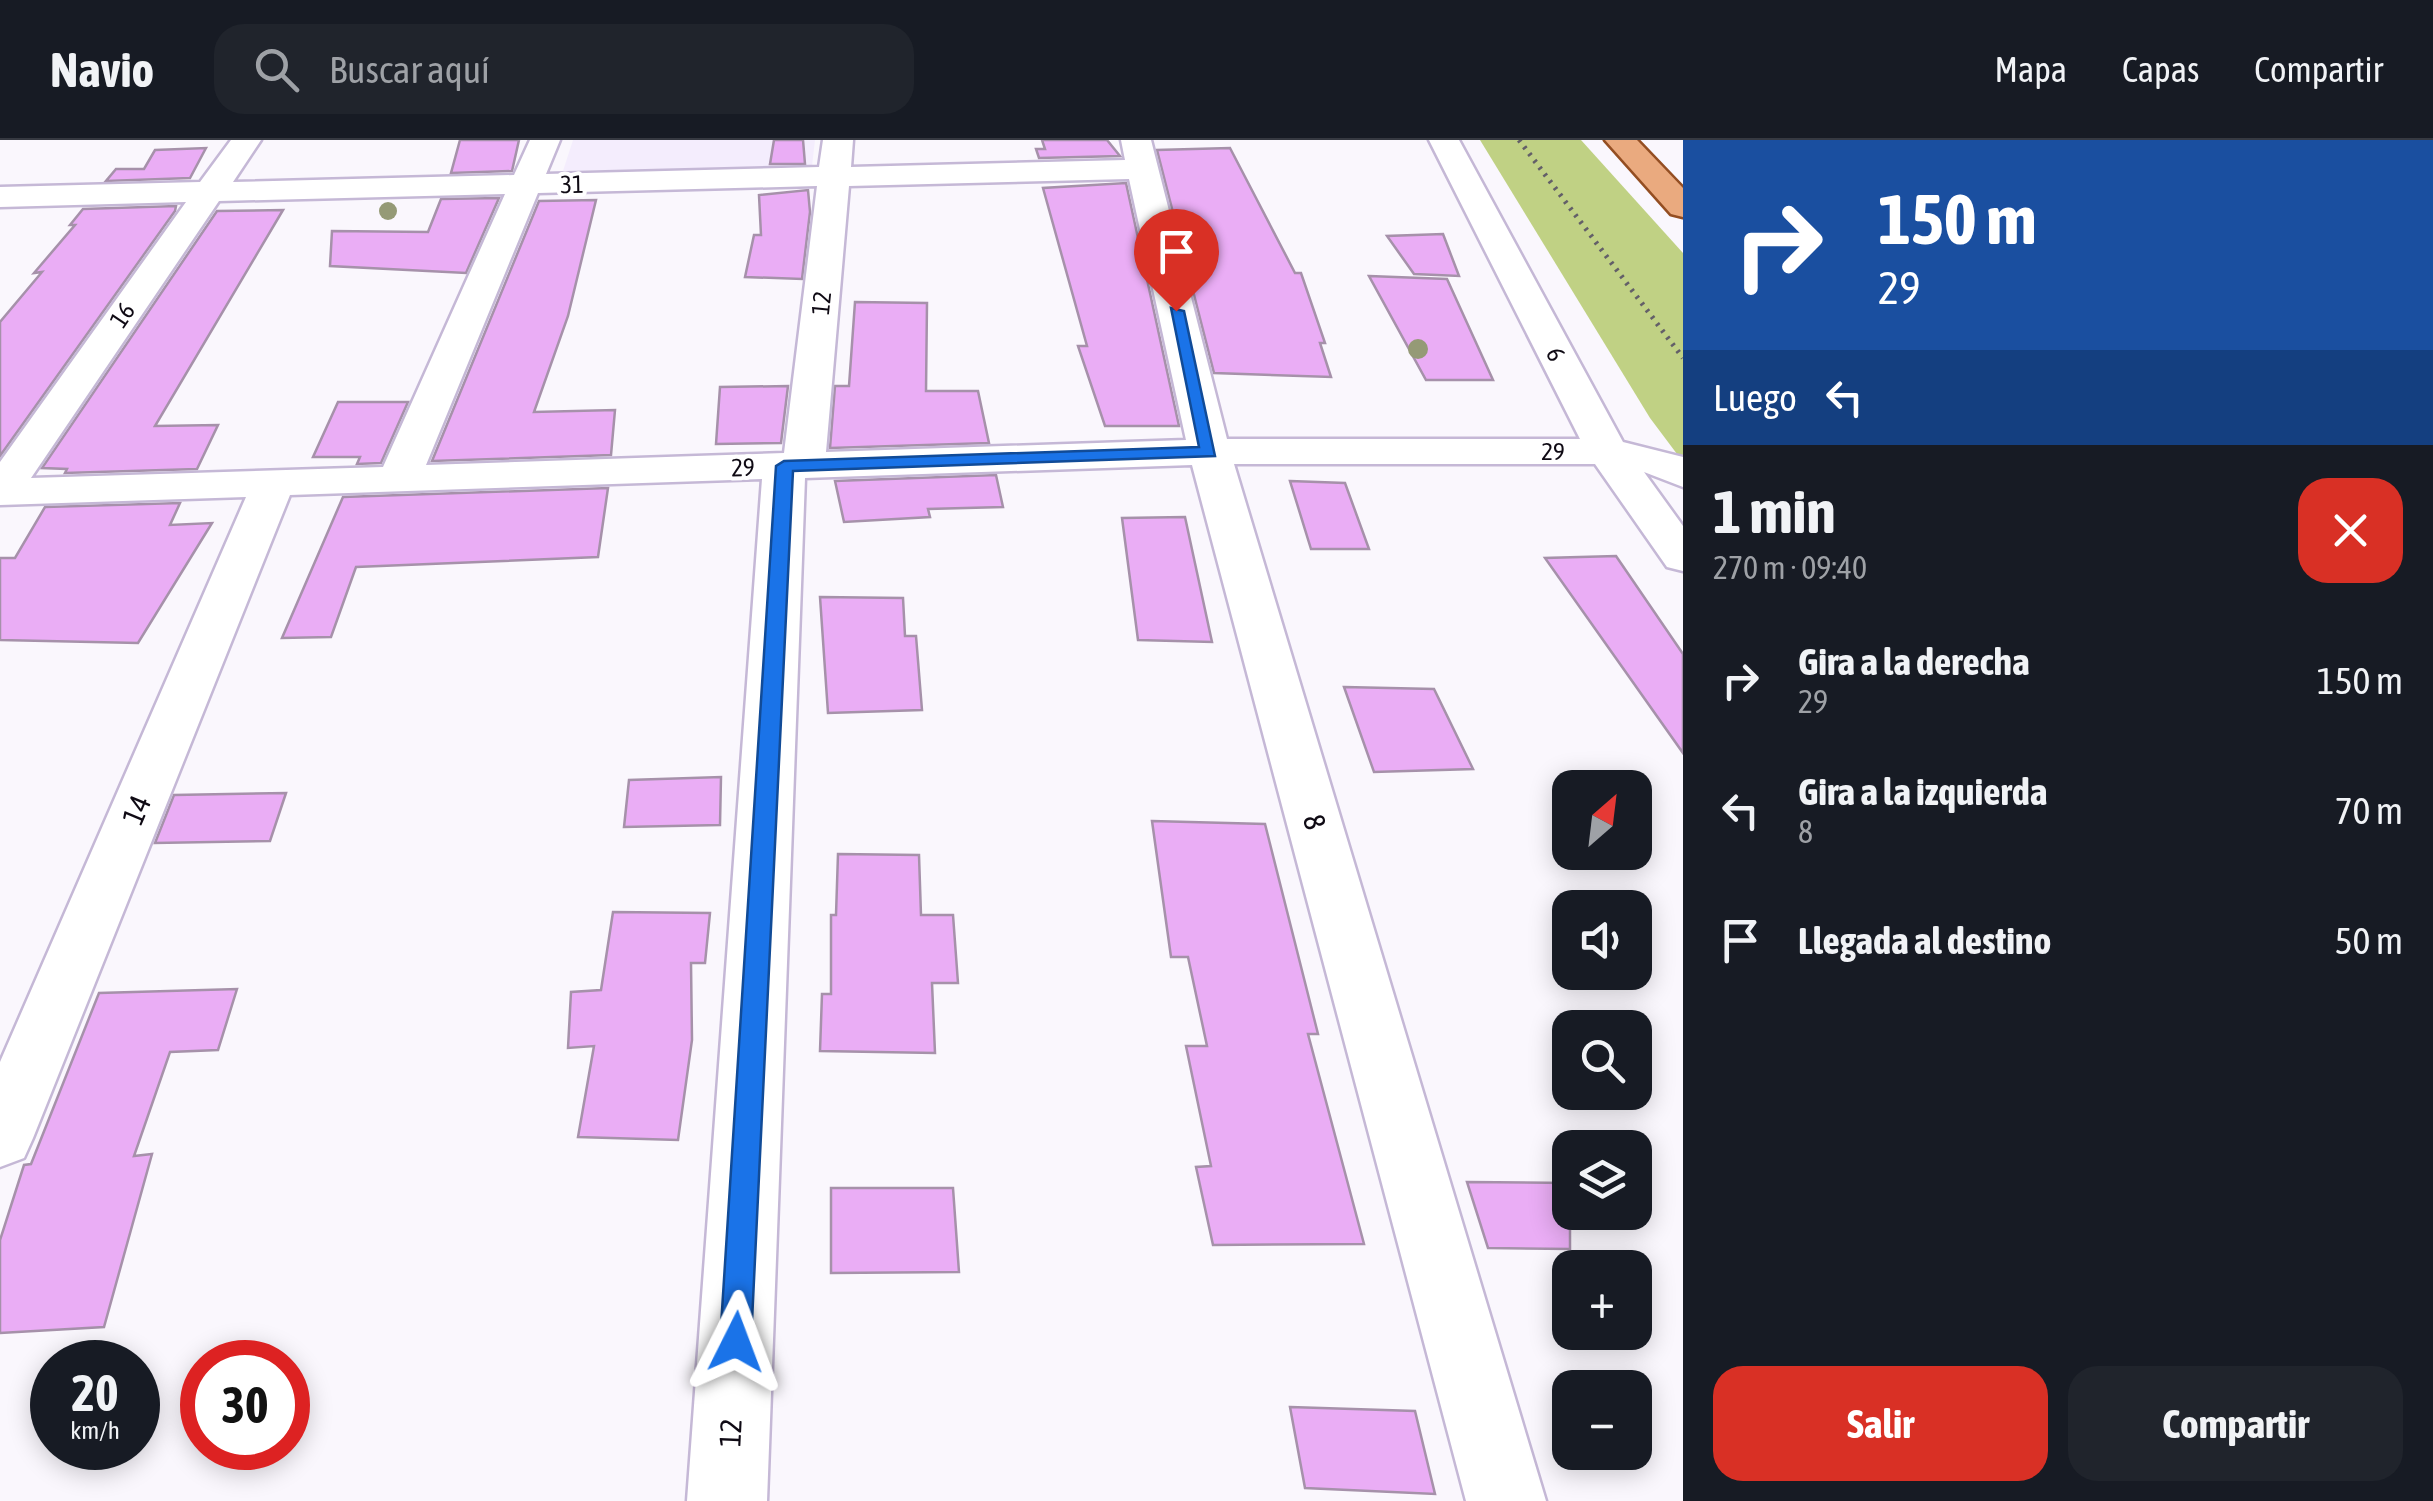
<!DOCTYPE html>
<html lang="es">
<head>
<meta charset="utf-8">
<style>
  body { margin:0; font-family:"Asap Condensed",sans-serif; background:#20242c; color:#f1f3f6; height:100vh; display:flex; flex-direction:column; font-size:38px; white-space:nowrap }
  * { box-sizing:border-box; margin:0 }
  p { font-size:32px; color:#9ea1a6 }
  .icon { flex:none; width:55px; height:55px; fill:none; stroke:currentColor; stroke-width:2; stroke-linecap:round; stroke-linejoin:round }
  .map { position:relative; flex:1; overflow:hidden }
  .details { display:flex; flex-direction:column; background:#171b24; width:750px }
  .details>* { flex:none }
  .top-card { background:#1a4fa0; color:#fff; overflow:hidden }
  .needle { width:65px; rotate:28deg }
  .buttons { position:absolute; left:1552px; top:630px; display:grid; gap:20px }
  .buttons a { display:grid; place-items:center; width:100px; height:100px; border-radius:20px; background:#171b24; box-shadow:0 5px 25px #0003; font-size:50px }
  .speed { position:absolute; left:30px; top:1200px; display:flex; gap:20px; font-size:50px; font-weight:700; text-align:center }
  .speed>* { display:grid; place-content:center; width:130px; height:130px; border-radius:50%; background:#171b24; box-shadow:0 5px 25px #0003; line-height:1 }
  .speed small { font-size:25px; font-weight:400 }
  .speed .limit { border:15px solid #d22; background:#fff; color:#111 }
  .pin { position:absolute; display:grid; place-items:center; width:85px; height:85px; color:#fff; margin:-102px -42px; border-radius:50% 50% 50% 0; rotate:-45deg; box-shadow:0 0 10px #0007 }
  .pin .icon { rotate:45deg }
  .me { position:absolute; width:110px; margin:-55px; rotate:3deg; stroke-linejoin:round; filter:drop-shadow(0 0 8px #0008) }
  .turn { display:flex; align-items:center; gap:35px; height:210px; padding:0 30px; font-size:45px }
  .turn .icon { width:130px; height:130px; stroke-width:2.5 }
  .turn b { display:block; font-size:70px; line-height:85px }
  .then { display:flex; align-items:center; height:95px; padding:0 30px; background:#0003; gap:20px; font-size:38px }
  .round { display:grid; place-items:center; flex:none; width:105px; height:105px; border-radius:30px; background:#20242c }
  .summary { display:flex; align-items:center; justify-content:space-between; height:170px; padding:0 30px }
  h1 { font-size:60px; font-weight:700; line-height:75px }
  .primary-button { display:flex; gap:20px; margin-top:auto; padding:20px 30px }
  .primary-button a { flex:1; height:115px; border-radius:30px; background:#d93025; color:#fff; font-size:40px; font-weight:700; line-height:115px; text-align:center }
  .primary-button a+a { background:#20242c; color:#f1f3f6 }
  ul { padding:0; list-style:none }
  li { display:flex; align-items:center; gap:30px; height:130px; padding:0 30px }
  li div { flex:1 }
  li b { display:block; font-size:38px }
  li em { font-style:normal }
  header { display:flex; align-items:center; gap:60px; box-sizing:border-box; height:140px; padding:0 50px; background:#171b24; border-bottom:2px solid #363941 }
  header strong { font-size:48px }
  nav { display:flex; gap:55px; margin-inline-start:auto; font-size:35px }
  .search { width:700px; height:90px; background:#20242c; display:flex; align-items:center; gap:25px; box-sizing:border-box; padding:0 35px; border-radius:30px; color:#9ea1a6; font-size:38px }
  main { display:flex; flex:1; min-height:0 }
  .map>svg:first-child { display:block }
</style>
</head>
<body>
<header>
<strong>Navio</strong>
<div class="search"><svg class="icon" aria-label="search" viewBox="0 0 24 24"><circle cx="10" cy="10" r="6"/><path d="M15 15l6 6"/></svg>Buscar aquí</div>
<nav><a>Mapa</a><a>Capas</a><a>Compartir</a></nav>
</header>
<main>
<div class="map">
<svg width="1683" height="1361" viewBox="0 0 1683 1361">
  <rect width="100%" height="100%" fill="#faf7fd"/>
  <path fill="#f4edfd" d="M573 0H815L812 26 563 31Z"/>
  <path fill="#c0d184" d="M1480 0H1581L1683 113V322L1650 278Z"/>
  <g fill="#eaadf5" stroke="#a691aa" stroke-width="2.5">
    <path d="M460 0H519L512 31 451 33Z"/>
    <path d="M774 0H803L805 24H770Z"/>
    <path d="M1042 0H1107L1120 16 1039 18 1036 9H1045Z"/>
    <path d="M206 8 190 38 106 41 116 29H144L155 10Z"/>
    <path d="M1230 8 1295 133H1301L1325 203H1320L1331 237 1214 233 1157 10Z"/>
    <path d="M1126 43 1167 231 1179 286H1105L1078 206H1087L1043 48Z"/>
    <path d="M808 50 810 72 802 139 745 137 754 95H761L759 55Z"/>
    <path d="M499 58 466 133 330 126 332 91 428 92 441 59Z"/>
    <path d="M596 60 568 176 534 272 615 270 611 315 432 321 539 61Z"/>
    <path d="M176 66 175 71 0 316V182L42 132 34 133 75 85H70L83 69Z"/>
    <path d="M283 70 155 286 218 285 197 329 65 333 67 329 42 328 217 71Z"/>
    <path d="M1443 94 1459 136 1414 134 1387 96Z"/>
    <path d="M1369 136 1447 139 1493 240H1426Z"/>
    <path d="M855 162 927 163 926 251H978L989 303 830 308 835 246H849Z"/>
    <path d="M788 246 781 303 716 304 720 247Z"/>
    <path d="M338 262H408L381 323 357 324 360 317H313Z"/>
    <path d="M996 335 1003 367 928 369 930 377 844 382 835 341Z"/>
    <path d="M1290 341 1345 343 1369 409H1311Z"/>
    <path d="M608 348 598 417 356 427 331 497 282 498 343 357Z"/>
    <path d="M180 363 170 385 212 383 138 503 0 500V418H15L45 367Z"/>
    <path d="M1185 377 1212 502 1138 500 1122 378Z"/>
    <path d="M1616 416 1683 514V613L1545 418Z"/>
    <path d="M820 457 903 458 905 496H916L922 570 828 573Z"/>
    <path d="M1344 547 1434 549 1473 629 1374 632Z"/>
    <path d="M721 637 720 685 624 687 629 640Z"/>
    <path d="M286 653 270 701 155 703 174 655Z"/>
    <path d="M1152 681 1265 684 1318 894H1308L1364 1104 1213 1105 1196 1027 1211 1026 1186 906H1207L1188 817H1171Z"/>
    <path d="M838 714 919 715 921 775H953L958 843H932L935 913 820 911 822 854H831V775H836Z"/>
    <path d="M613 772 710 773 705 823H691L692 900 678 1000 578 997 594 906 568 908 571 852 601 850Z"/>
    <path d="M237 849 218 910 170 912 134 1016 152 1014 104 1187 0 1193V1100L24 1025 31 1024 99 853Z"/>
    <path d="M1467 1042 1570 1043V1109L1488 1108Z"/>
    <path d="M831 1048H953L959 1132 831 1133Z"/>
    <path d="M1290 1267 1415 1271 1435 1354 1305 1348Z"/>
  </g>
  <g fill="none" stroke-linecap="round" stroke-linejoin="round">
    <g stroke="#c5b8d6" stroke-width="5">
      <path id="minor" d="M231 0H261L233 42 514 35 530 0H560L546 34 819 27 823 0H853L851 27 1125 20 1121 0H1151L1227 299H1580L1429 0H1459L1623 302 1683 317V347L1644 332 1683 386V431L1667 427 1595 324H1234L1546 1361H1466L1192 325 805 338 767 1361H687L762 339 290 355 33 998 24 1018 0 1027V922L246 357 0 365V322L186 62 0 67V47L200 42ZM1129 39 1186 300 826 312 849 46ZM817 46 784 313 426 325 538 53ZM505 54 383 327 31 338 219 61Z"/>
    </g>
    <g stroke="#944e22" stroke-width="5">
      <path id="major" d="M1605 0H1637L1683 48V77L1671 74Z"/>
    </g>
    <use href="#minor" fill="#fff" fill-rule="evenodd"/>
    <use href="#major" fill="#eaaa7f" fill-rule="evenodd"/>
    <path stroke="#635f68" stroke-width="5" stroke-dasharray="2.5 6" stroke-linecap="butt" d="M1519 0 1683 218"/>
  </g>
  <g fill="#959a76">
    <circle cx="388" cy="71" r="9"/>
    <circle cx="1418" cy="209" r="10"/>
  </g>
  <path fill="#1a73e8" stroke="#114b97" stroke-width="2.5" d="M1171 168 1184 171 1215 316 793 331 751 1202 747 1212 736 1217 725 1212 720 1202 776 326 784 321 1199 307Z"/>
  <g text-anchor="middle" stroke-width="8" stroke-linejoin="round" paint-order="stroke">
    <g font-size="25" fill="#0f0a14" stroke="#fff">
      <text transform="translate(572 44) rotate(-1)" y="9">31</text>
      <text transform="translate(821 163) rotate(-84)" y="9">12</text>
      <text transform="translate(122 175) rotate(-56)" y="9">16</text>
      <text transform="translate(1556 214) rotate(62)" y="9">6</text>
      <text x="1553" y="320">29</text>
      <text transform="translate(743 327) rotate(-2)" y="9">29</text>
    </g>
    <g font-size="30" fill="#0f0a14" stroke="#fff">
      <text transform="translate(137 670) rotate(-67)" y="10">14</text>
      <text transform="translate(1314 682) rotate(74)" y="10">8</text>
      <text transform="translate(731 1293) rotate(-87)" y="10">12</text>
    </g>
  </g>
</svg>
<div class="buttons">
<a><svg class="needle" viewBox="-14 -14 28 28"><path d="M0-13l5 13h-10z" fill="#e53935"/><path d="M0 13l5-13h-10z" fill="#9ea1a6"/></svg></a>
<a><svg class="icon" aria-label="sound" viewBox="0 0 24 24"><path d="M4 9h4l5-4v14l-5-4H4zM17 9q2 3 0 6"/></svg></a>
<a><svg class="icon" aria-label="search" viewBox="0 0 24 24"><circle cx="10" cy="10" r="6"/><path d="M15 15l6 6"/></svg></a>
<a><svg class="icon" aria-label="layers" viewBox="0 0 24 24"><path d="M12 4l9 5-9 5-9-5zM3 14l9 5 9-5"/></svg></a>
<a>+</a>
<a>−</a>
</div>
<div class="speed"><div>20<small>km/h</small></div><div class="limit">30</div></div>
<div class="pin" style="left:1176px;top:171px;background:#d93025"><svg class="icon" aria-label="arrive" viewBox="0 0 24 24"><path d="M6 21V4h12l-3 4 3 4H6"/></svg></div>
<svg class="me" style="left:736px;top:1202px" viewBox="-20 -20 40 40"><path d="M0-17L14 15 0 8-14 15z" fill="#1a73e8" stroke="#fff" stroke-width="4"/></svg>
</div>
<section class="details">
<div class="top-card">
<div class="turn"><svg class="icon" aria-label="right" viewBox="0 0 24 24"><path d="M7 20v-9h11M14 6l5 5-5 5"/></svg><div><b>150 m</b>29</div></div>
<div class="then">Luego<svg class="icon" aria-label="left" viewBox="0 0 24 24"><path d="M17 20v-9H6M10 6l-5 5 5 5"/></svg></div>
</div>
<div class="summary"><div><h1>1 min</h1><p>270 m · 09:40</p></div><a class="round" style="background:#d93025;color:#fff"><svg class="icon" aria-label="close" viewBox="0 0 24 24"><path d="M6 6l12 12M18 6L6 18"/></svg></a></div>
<ul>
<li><svg class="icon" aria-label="right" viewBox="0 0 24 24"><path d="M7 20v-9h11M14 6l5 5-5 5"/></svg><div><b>Gira a la derecha</b><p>29</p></div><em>150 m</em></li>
<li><svg class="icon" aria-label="left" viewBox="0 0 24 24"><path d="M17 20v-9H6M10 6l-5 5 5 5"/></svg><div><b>Gira a la izquierda</b><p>8</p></div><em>70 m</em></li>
<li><svg class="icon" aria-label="arrive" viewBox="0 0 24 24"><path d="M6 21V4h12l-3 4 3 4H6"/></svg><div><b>Llegada al destino</b></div><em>50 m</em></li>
</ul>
<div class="primary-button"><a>Salir</a><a>Compartir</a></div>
</section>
</main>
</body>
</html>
